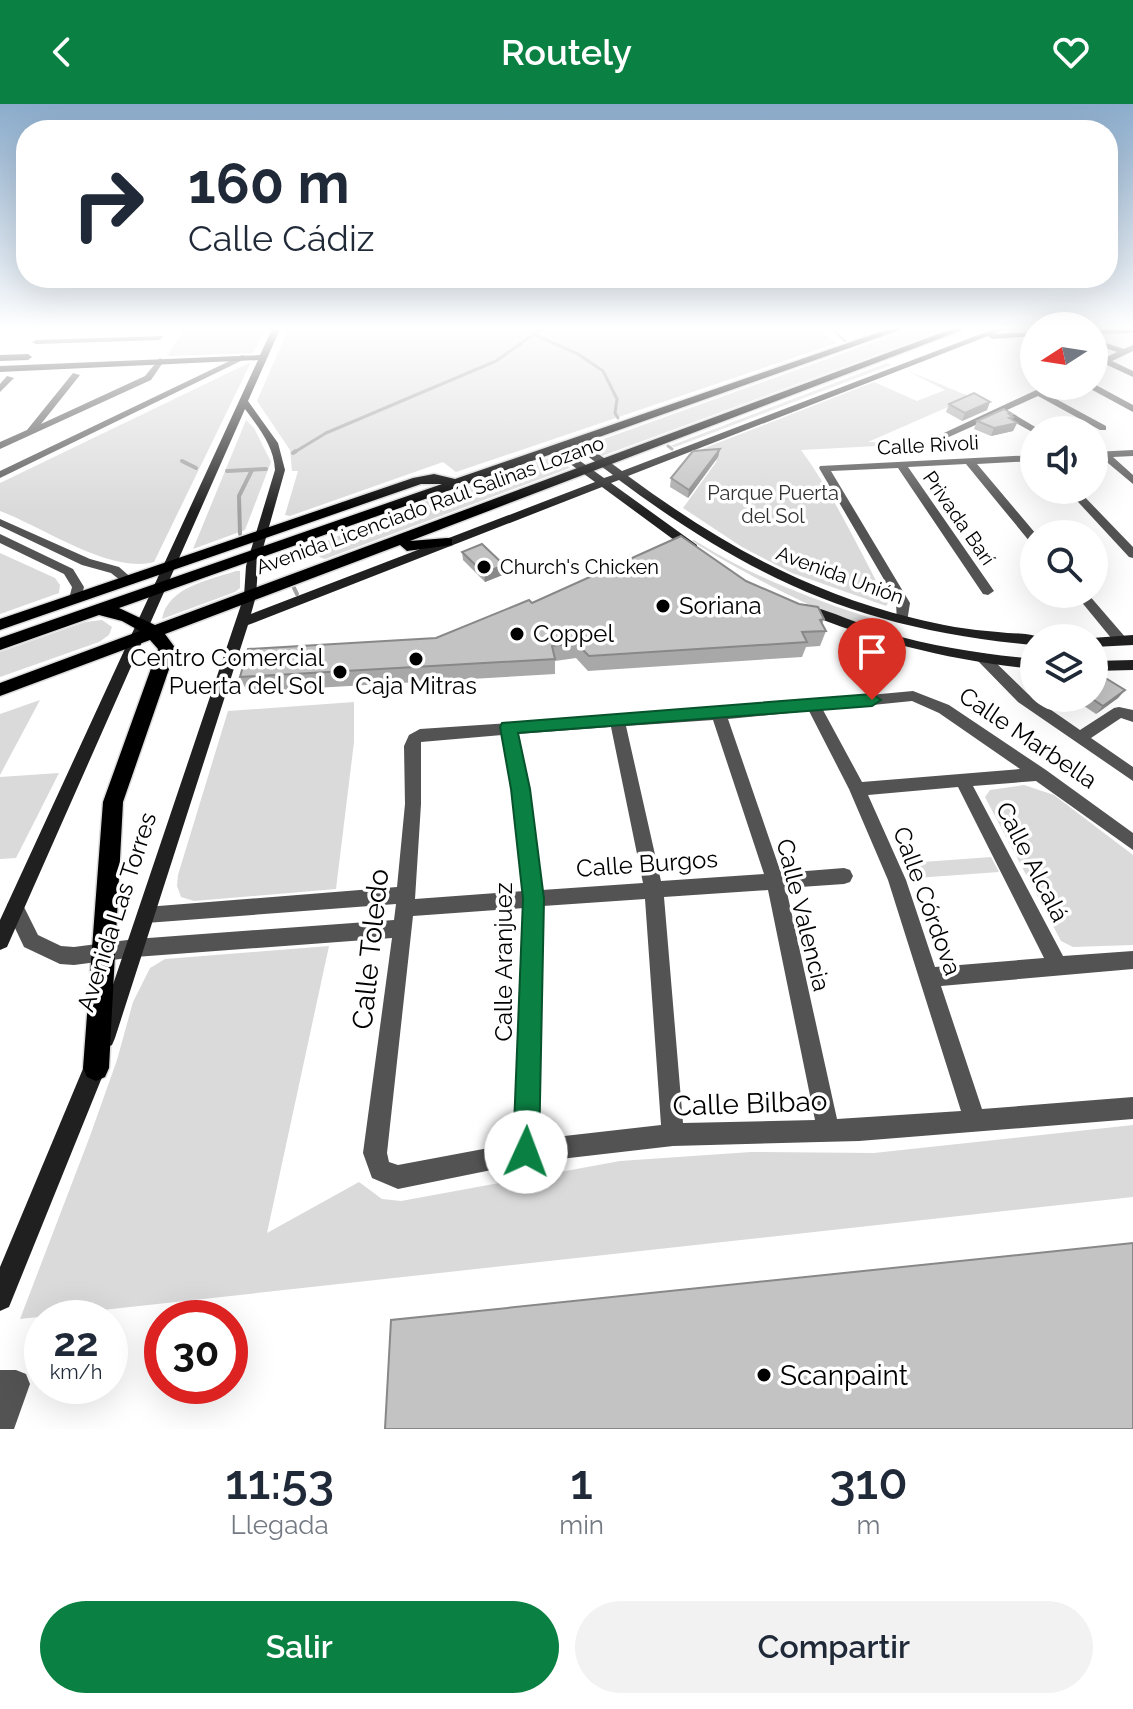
<!DOCTYPE html>
<html lang="es">
<head>
<meta charset="utf-8">
<style>
  body { margin:0; font-family:Raleway,sans-serif; background:#f2f2f3; color:#1f2937; height:100vh; display:flex; flex-direction:column; font-size:30px; white-space:nowrap }
  * { box-sizing:border-box; margin:0 }
  p { font-size:26px; color:#747a83 }
  .icon { flex:none; width:44px; height:44px; fill:none; stroke:currentColor; stroke-width:2; stroke-linecap:round; stroke-linejoin:round }
  .map { position:relative; height:1325px; overflow:hidden }
  .sheet { display:flex; flex-direction:column; background:#fff; flex:1 }
  .sheet>* { flex:none }
  .banner { position:absolute; left:16px; top:16px; width:1102px; height:168px; border-radius:32px; box-shadow:0 8px 32px #0002; background:#fff; color:#1f2937; overflow:hidden }
  .needle { width:52px; rotate:258deg }
  .controls { position:absolute; left:1020px; top:208px; display:grid; gap:16px }
  .controls a { display:grid; place-items:center; width:88px; height:88px; border-radius:50%; background:#fff; box-shadow:0 8px 32px #0002; font-size:40px }
  .speed { position:absolute; left:24px; top:1196px; display:flex; gap:16px; font-size:40px; font-weight:700; text-align:center }
  .speed>* { display:grid; place-content:center; width:104px; height:104px; border-radius:50%; background:#fff; box-shadow:0 8px 32px #0002; line-height:1 }
  .speed small { font-size:20px; font-weight:400 }
  .speed .limit { border:12px solid #d22; background:#fff; color:#111 }
  .pin { position:absolute; display:grid; place-items:center; width:68px; height:68px; color:#fff; margin:-82px -34px; border-radius:50% 50% 50% 0; rotate:-45deg; box-shadow:0 0 8px #0007 }
  .pin .icon { rotate:45deg }
  .me { position:absolute; width:88px; margin:-44px; rotate:2deg; stroke-linejoin:round; filter:drop-shadow(0 0 6px #0008) }
  .turn { display:flex; align-items:center; gap:28px; height:168px; padding:0 40px; font-size:36px }
  .turn .icon { width:104px; height:104px; stroke-width:2.5 }
  .turn b { display:block; font-size:56px; line-height:68px }
  .eta { display:flex; justify-content:space-evenly; align-items:center; height:136px; text-align:center }
  .eta b { font-size:48px; font-weight:600; line-height:56px }
  .button { display:flex; gap:16px; margin-top:auto; padding:16px 40px }
  .button a { flex:1; height:92px; border-radius:48px; background:#0b8043; color:#fff; font-size:32px; font-weight:600; line-height:92px; text-align:center }
  .button a+a { background:#f2f2f3; color:#1f2937 }
  header { display:flex; justify-content:space-between; align-items:center; height:104px; padding:0 40px; background:#0b8043; color:#fff; font-size:36px; font-weight:600 }
  .map>svg:first-child { display:block }
</style>
</head>
<body>
<header><svg class="icon" aria-label="back" viewBox="0 0 24 24"><path d="M15 5l-7 7 7 7"/></svg>Routely<svg class="icon" aria-label="heart" viewBox="0 0 24 24"><path d="M12 20l-8-8c-3-5 5-10 8-4 3-6 11-1 8 4z"/></svg></header>
<div class="map">
<svg width="1133" height="1325" viewBox="0 0 1133 1325">
  <rect width="100%" height="100%" fill="#fff"/>
  <g fill="#dadada">
    <path d="M186 223H266L253 249 167 252Z"/>
    <path d="M289 223H817L837 239 456 368 443 358 290 412 285 411 298 367H292L290 346 257 297Z"/>
    <path d="M916 223H952L602 352 587 341Z"/>
    <path d="M251 258 154 458C110 470 43 423 0 407V379Z"/>
    <path d="M887 259 891 261 675 343 670 342Z"/>
    <path d="M906 266 971 293 868 338 914 340 801 346C835 392 860 448 888 499L886 502 792 469 742 443 683 404 717 357 692 349 874 278 917 297 945 286Z"/>
    <path d="M246 316 254 324 271 358 245 426 193 445Z"/>
    <path d="M554 352 570 364 325 455 310 450 315 442 382 413Z"/>
    <path d="M694 436C750 472 816 497 880 517L884 521C856 533 721 456 692 437Z"/>
    <path d="M0 449 55 474 60 481 59 489 0 510Z"/>
    <path d="M236 467H240V484L235 488 162 515C168 483 209 476 236 467Z"/>
    <path d="M102 516 112 523 109 531 99 538 0 573V548L85 518Z"/>
    <path d="M40 596 0 671V610Z"/>
    <path d="M354 598V638L336 785 194 797 181 793 177 782 178 771 228 607Z"/>
    <path d="M59 669 16 754 0 755V673Z"/>
    <path d="M1024 681 1054 691 1133 751V841L1073 843 1061 837 985 693 990 686Z"/>
    <path d="M991 753 999 768 916 774 909 759Z"/>
    <path d="M329 842 267 1129 359 1078 382 1095 401 1097 620 1057 751 1048 874 1049 1133 1021V1093L20 1215 90 1032 117 956 133 898 150 864 165 855Z"/>
  </g>
  <g fill="none" stroke-linecap="round" stroke-linejoin="round">
    <g stroke="#a1a1a1" stroke-width="3">
      <path d="M831 223 845 237"/>
      <path d="M1094 223H1124"/>
      <path d="M535 231 578 250 603 267 617 295 615 309 618 314"/>
      <path d="M668 342 672 345"/>
      <path d="M293 349 326 329 496 257 544 223"/>
    </g>
    <g stroke="#a1a1a1" stroke-width="4">
      <path d="M293 349 296 347"/>
      <path d="M182 357 196 364"/>
      <path d="M227 367 266 365"/>
      <path d="M240 430 239 392 252 366"/>
      <path d="M294 484 297 490"/>
    </g>
    <g stroke="#dbdbdb" stroke-width="3">
      <g id="primary">
        <path d="M894 223H908L119 504 155 521 957 223H970L410 437 447 434 452 435V441L407 447 400 441 165 530 176 545 123 698 109 964 105 973 96 977 87 973 83 964 103 698 158 545 150 536 0 592V579L140 527 122 517 99 511 0 546V534L442 380H421L0 526V515L413 374 434 370 455 375Z"/>
        <path d="M998 223H1009L1004 226Z"/>
      </g>
    </g>
    <g fill="#535353" fill-rule="evenodd">
      <path d="M163 232 160 236 36 240 32 238 36 236Z"/>
      <path d="M1094 235 1124 245 1133 241V247L1112 257 1133 267V273L1105 260 1094 265V259L1117 248 1094 240Z"/>
      <path d="M242 251 249 253 0 374V367Z"/>
      <path d="M160 254 164 257 151 276 0 345V338L27 326 73 269 80 271 41 320 145 272Z"/>
      <path d="M7 272 14 274 0 288V280Z"/>
      <path d="M1094 280 1133 301V308L1085 282Z"/>
      <path d="M1045 282H1058L1045 289 1106 322V326H1100L1038 292 1007 306 1037 324 1039 326H1034V329L1000 310 940 337 931 335Z"/>
      <path d="M1133 346V352L1113 353 1133 371V380L1102 354H1094V348Z"/>
      <path d="M1034 351V357L977 360 1036 430H1034V439L1030 438 966 360 908 363 994 487 988 491 983 490 898 364 831 367 910 499 907 518H897L896 499 893 491 819 364 820 362Z"/>
      <path d="M1067 386H1078L1133 443V454L1129 453Z"/>
      <path d="M0 415 90 455 119 463 135 477 133 480H125L111 469 82 461 0 422Z"/>
      <path d="M0 430 73 465 84 483 80 498H70L69 495 72 483 64 470 0 439Z"/>
      <path d="M1075 490H1088L1126 534 1128 537 1126 540H1116Z"/>
      <path d="M983 549 988 551 1028 590 1080 626 1114 604 1119 603 1133 606V618L1121 614 1091 634 1133 663V677L1018 598 978 557 976 554 978 551Z"/>
      <path d="M913 587 949 601 1046 666 1133 729V746L1036 677 973 682 1063 852 1133 847V865L941 882 982 1005 1133 993V1015L859 1037 673 1042 526 1059 398 1085 372 1074 363 1049 392 834 135 853 74 861 60 860 24 843 6 805 8 799 15 797 22 799 38 831 61 842 74 843 135 835 394 816 396 800 146 819 139 817 137 811 139 805 146 803 397 783 405 700 404 642 409 631 420 625 719 605ZM912 597 939 609 1020 665 862 678 823 606ZM809 607 849 685 888 776 961 1007 837 1015 786 784 844 780 850 778 853 772 850 766 844 764 781 769 728 615ZM713 616 764 770 661 777 626 622ZM611 623 643 779 542 786 529 685 517 630ZM502 631 513 685 524 787 415 795 421 700V638ZM958 683 1044 854 935 863 906 776 868 691ZM768 786 815 1016 683 1019 664 793ZM645 795 661 1021 538 1035 543 802ZM524 804 515 1039 398 1061 389 1058 387 1049 413 812Z"/>
      <path d="M0 1266H16L26 1270 30 1280 14 1325H0Z"/>
    </g>
    <g fill="#202020" fill-rule="evenodd">
      <path d="M273 223H281L248 297 278 339 285 366 258 462 256 492 251 510 595 378 551 346V342H559L604 374 613 371 571 340V336H579L622 367 999 223H1009L993 230 1034 228V232L992 235 988 232 628 372C718 438 804 487 913 514 940 521 969 526 998 528 1011 530 1028 528 1040 534H1034V541C864 526 755 477 619 376L611 379 697 441V447H689L602 383 248 521 115 934 112 941 105 944 98 941 95 934 244 492 246 462 275 366C274 342 259 324 245 305L7 843 0 846V816L258 256 0 268V262L260 251Z"/>
      <path d="M1133 225V229L1094 230V226Z"/>
      <path d="M0 251 28 250 32 253 28 256 0 257Z"/>
      <path d="M805 500C833 508 859 520 887 529 935 543 984 550 1034 555V565C953 557 876 538 800 507V501Z"/>
      <path d="M1133 531V541L1094 543V534H1092Z"/>
      <path d="M1133 556V566L1094 567V557Z"/>
      <path d="M98 945 106 948 109 956 9 1203 0 1207V1163L90 948Z"/>
    </g>
    <use href="#primary" fill="#000" fill-rule="evenodd"/>
  </g>
  <g fill="#a8a8a8">
    <path d="M949 300 987 306 962 317 946 308Z"/>
    <path d="M1011 312 1013 313 1012 316 1017 319 1013 327 991 332 974 325 977 317Z"/>
    <path d="M720 345 718 353 688 394 670 383 671 374Z"/>
    <path d="M462 448 505 470 485 478 463 456Z"/>
    <path d="M746 477 824 515 822 520 826 527 820 542 806 543 802 553 588 567 576 554 555 557V570L247 588 240 573 436 534 532 499Z"/>
    <path d="M1125 586 1118 594 1096 610 1072 594H1094Z"/>
  </g>
  <g fill="#888">
    <path d="M990 298 987 306 962 317 965 309Z"/>
    <path d="M1009 310H1012L1010 313H1013L1009 320 1017 319 1013 327 991 332 994 324Z"/>
    <path d="M720 345 718 353 688 394 689 386Z"/>
    <path d="M504 461 505 470 485 478 484 469Z"/>
    <path d="M1125 586 1118 594 1096 610 1103 602Z"/>
  </g>
  <g fill="#c3c3c3" stroke="#888" stroke-width="2">
    <path d="M974 289 990 298 965 309 949 300Z"/>
    <path d="M1004 305 1012 310H1009L1013 313 1009 314 1017 319 994 324 977 317Z"/>
    <path d="M720 345 689 386 671 374 693 347Z"/>
    <path d="M681 432 746 477 799 500 818 503 824 515 820 516 826 527 802 528 807 538 589 552 576 539 552 542 555 555 240 573 248 545 436 534 529 496 532 499Z"/>
    <path d="M482 440 504 461 484 469 462 448Z"/>
    <path d="M1094 567 1125 586 1103 602 1091 594H1094Z"/>
    <path d="M1133 1139V1325H385L391 1216Z"/>
  </g>
  <linearGradient id="sky" x2="0" y2="1"><stop stop-color="#8baccc"/><stop offset="0.55" stop-color="#fff"/><stop offset="1" stop-color="#fff" stop-opacity="0"/></linearGradient>
  <rect width="1133" height="408" fill="url(#sky)"/>
  <path fill="#0b8043" stroke="#07532c" stroke-width="2" d="M872 590 881 596 872 602 518 629 530 685 544 795 539 1048 535 1057 526 1061 517 1057 513 1048 523 795 511 685 500 623 502 619Z"/>
  <g fill="#000" stroke="#fff" stroke-width="3">
    <circle cx="484" cy="463" r="8"/>
    <circle cx="663" cy="502" r="8"/>
    <circle cx="517" cy="530" r="8"/>
    <circle cx="416" cy="555" r="8"/>
    <circle cx="340" cy="568" r="8"/>
    <circle cx="764" cy="1271" r="8"/>
  </g>
  <g text-anchor="middle" stroke-width="7" stroke-linejoin="round" paint-order="stroke">
    <g font-size="20" fill="#000" stroke="#fff">
      <text transform="translate(928 341) rotate(-3)" y="7">Calle Rivoli</text>
      <text transform="translate(430 401) rotate(-20)" y="7">Avenida Licenciado Raúl Salinas Lozano</text>
      <text transform="translate(959 414) rotate(55)" y="7">Privada Barí</text>
      <text transform="translate(840 471) rotate(20)" y="7">Avenida Unión</text>
    </g>
    <g font-size="20" fill="#313131" stroke="#fff">
      <text x="773" y="396">Parque Puerta<tspan x="773" dy="23">del Sol</tspan></text>
    </g>
    <g font-size="20" fill="#000" stroke="#fff" text-anchor="start">
      <text x="500" y="470">Church's Chicken</text>
    </g>
    <g font-size="24" fill="#000" stroke="#fff" text-anchor="start">
      <text x="679" y="510">Soriana</text>
      <text x="533" y="538">Coppel</text>
      <text x="324" y="562" text-anchor="end">Centro Comercial<tspan x="324" dy="28">Puerta del Sol</tspan></text>
      <text x="416" y="590" text-anchor="middle">Caja Mitras</text>
    </g>
    <g font-size="24" fill="#000" stroke="#fff">
      <text transform="translate(1028 634) rotate(34)" y="8">Calle Marbella</text>
      <text transform="translate(1032 758) rotate(63)" y="8">Calle Alcalá</text>
      <text transform="translate(647 760) rotate(-4)" y="8">Calle Burgos</text>
      <text transform="translate(927 797) rotate(70)" y="8">Calle Córdova</text>
      <text transform="translate(117 808) rotate(-72)" y="8">Avenida Las Torres</text>
      <text transform="translate(803 811) rotate(76)" y="8">Calle Valencia</text>
      <text transform="translate(504 858) rotate(-90)" y="8">Calle Aranjuez</text>
    </g>
    <g font-size="28" fill="#000" stroke="#fff">
      <text transform="translate(370 845) rotate(-84)" y="10">Calle Toledo</text>
      <text transform="translate(750 999) rotate(-2)" y="10">Calle Bilbao</text>
    </g>
    <g font-size="28" fill="#000" stroke="#fff" text-anchor="start">
      <text x="780" y="1281">Scanpaint</text>
    </g>
  </g>
</svg>
<div class="controls">
<a><svg class="needle" viewBox="-14 -14 28 28"><path d="M0-13l5 13h-10z" fill="#e53935"/><path d="M0 13l5-13h-10z" fill="#747a83"/></svg></a>
<a><svg class="icon" aria-label="sound" viewBox="0 0 24 24"><path d="M4 9h4l5-4v14l-5-4H4zM17 9q2 3 0 6"/></svg></a>
<a><svg class="icon" aria-label="search" viewBox="0 0 24 24"><circle cx="10" cy="10" r="6"/><path d="M15 15l6 6"/></svg></a>
<a><svg class="icon" aria-label="layers" viewBox="0 0 24 24"><path d="M12 4l9 5-9 5-9-5zM3 14l9 5 9-5"/></svg></a>
</div>
<div class="speed"><div>22<small>km/h</small></div><div class="limit">30</div></div>
<div class="pin" style="left:872px;top:596px;background:#d93025"><svg class="icon" aria-label="arrive" viewBox="0 0 24 24"><path d="M6 21V4h12l-3 4 3 4H6"/></svg></div>
<svg class="me" style="left:526px;top:1048px" viewBox="-20 -20 40 40"><circle r="19" fill="#fff"/><path d="M0-13L10 11 0 6-10 11z" fill="#0b8043"/></svg>
<div class="banner">
<div class="turn"><svg class="icon" aria-label="right" viewBox="0 0 24 24"><path d="M7 20v-9h11M14 6l5 5-5 5"/></svg><div><b>160 m</b>Calle Cádiz</div></div>
</div>
</div>
<section class="sheet">
<div class="eta">
<div><b>11:53</b><p>Llegada</p></div>
<div><b>1</b><p>min</p></div>
<div><b>310</b><p>m</p></div>
</div>
<div class="button"><a>Salir</a><a>Compartir</a></div>
</section>
</body>
</html>
